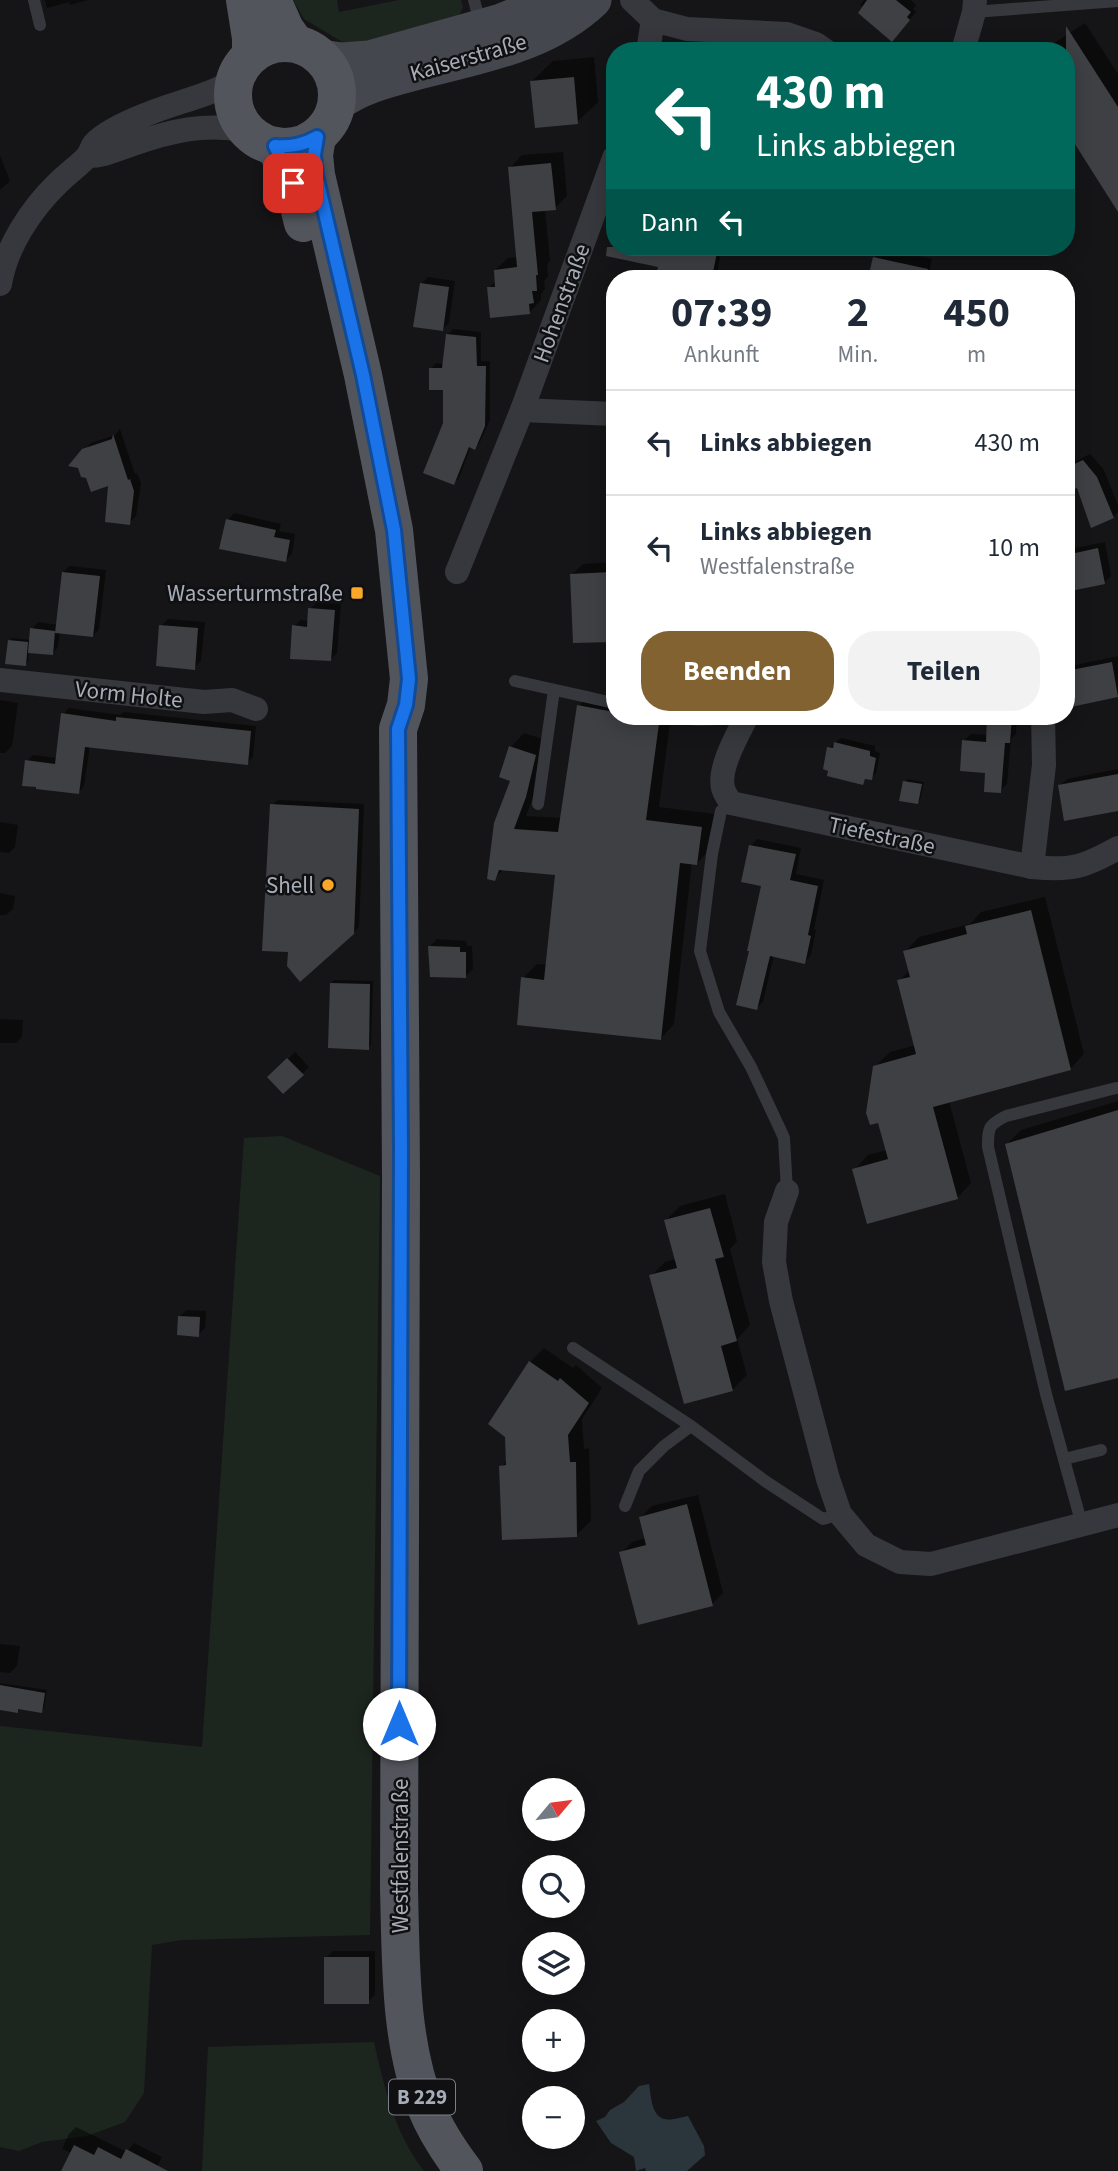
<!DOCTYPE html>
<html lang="de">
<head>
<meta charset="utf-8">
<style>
  body { margin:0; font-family:"Source Sans 3",sans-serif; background:#f2f2f3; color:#1f2937; height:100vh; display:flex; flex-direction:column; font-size:26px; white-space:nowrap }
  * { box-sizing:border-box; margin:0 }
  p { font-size:23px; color:#747a83 }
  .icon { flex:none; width:38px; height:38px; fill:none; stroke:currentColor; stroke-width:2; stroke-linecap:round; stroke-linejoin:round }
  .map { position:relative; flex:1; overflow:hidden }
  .details { position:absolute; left:606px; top:270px; width:469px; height:455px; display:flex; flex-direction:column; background:#fff; border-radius:28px; box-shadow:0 4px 18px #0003 }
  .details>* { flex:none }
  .banner { position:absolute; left:606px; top:42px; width:469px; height:214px; border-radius:28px; box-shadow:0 4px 18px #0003; background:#00695c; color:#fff; overflow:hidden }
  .needle { width:46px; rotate:61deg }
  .controls { position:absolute; left:522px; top:1778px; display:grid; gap:14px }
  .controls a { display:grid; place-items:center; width:63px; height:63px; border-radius:50%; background:#fff; box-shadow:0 4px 18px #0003; font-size:35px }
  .pin { position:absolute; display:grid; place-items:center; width:60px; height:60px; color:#fff; margin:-30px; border-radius:14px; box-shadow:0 4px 10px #0006 }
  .me { position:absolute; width:77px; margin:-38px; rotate:0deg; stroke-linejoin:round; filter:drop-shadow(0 0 5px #0008) }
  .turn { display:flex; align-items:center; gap:24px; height:147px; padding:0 35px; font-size:32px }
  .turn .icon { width:91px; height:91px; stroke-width:2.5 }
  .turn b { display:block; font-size:49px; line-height:60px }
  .then { display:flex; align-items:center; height:66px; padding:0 35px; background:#0003; gap:14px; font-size:26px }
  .eta { display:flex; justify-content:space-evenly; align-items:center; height:119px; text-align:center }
  .eta b { font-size:42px; font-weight:700; line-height:49px }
  .cta { display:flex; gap:14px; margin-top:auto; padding:14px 35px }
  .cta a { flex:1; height:80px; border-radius:28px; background:#826231; color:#fff; font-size:28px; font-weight:700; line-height:80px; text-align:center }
  .cta a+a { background:#f2f2f3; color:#1f2937 }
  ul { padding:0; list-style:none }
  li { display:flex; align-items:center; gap:21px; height:105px; padding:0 35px; border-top:2px solid #e0e1e3 }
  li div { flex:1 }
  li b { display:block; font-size:26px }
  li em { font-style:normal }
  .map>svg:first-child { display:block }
</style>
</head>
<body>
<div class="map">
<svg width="1118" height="2171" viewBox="0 0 1118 2171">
  <rect width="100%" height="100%" fill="#151517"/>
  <g fill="#1d261e">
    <path d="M293 0H337L339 12 399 0H461L463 7 457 20 363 45 344 43 304 19Z"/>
    <path d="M282 1136 380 1176 370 1935 182 1940 152 1945 144 2093 125 2122 87 2136 42 2142 19 2151 0 2147V1726L202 1747 244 1138Z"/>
    <path d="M374 2042C385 2089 394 2132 424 2171H202L208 2047Z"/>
  </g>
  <path fill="#2b353c" d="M649 2084C651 2094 651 2117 665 2119 671 2121 681 2117 688 2116L704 2146 705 2155 687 2171H646L645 2168 636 2171 634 2157 611 2143 596 2121 605 2117 610 2110 624 2102 639 2086Z"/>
  <g fill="#0007">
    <path d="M45 0H88L70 5 69 2 47 8Z"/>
    <path d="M864 0H911L916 5 913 9 916 12 899 32 860 5Z"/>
    <path d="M1085 23 1118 74V208L1073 139 1066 144V51H1042Z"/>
    <path d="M594 57 598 102 577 122 532 81 553 61Z"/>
    <path d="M563 152 567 196 555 208 545 209 550 261 547 264 548 277 544 281 545 289 541 294V300L529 313 489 288 496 281 495 270 508 258 518 257 510 168 522 155Z"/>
    <path d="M0 155 10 181 0 190Z"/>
    <path d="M628 247H722L716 278H657L660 265 626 258Z"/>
    <path d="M884 249 932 259 928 278H870L874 258Z"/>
    <path d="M428 277 455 281 449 323 442 330 421 284Z"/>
    <path d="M453 329 481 332V361H490V420L480 442 475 448 471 446 459 478 453 483 445 423V388L431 369 436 363 444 364 448 334Z"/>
    <path d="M120 429 135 474 137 473 141 483 136 516 129 523 110 484 83 451 91 443 115 435Z"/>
    <path d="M1090 454 1104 470 1118 505V512L1113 517 1078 486 1072 488 1066 472 1072 463Z"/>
    <path d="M614 465V546H608L606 473Z"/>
    <path d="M234 513 281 524 279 531 295 534 292 554 286 560 228 520Z"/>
    <path d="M1105 542 1111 576 1104 583 1066 591V550Z"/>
    <path d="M614 562V640H613L572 574 583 564Z"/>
    <path d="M70 566 106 570 99 629 93 636 60 632 58 647 52 654 29 651 28 662 25 665 9 641 12 638 31 640 32 629 38 622 58 625 63 572Z"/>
    <path d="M317 602 341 604 337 653 331 659 294 626 301 620 309 621 310 609Z"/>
    <path d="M168 619 205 622 201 661 194 668 161 626Z"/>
    <path d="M1118 656V696L1066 706V667Z"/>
    <path d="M592 692 614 696V716H671L659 807 715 814 711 849 697 863 692 862 674 1024 661 1038 523 978 537 964 547 965 557 874 505 868 494 879 512 780 511 747 524 733 549 741 539 781 526 816 561 818 579 706Z"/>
    <path d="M0 700 18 703 12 746 5 753H0Z"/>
    <path d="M69 708 120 715 124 712 256 726 253 757 247 763 90 745 84 786 79 792 27 761 33 755 57 758 63 714Z"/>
    <path d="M989 716H1017L1016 734 1011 739 1007 784 1000 791 964 741 971 734 988 735Z"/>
    <path d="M841 738 875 746V751L880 753 876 773 871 778H867L862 783 829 748Z"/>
    <path d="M1118 769V809L1060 786 1067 779Z"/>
    <path d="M908 779 924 782 920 800 917 803 905 782Z"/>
    <path d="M278 800 364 804 359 927 353 933 290 950 272 805Z"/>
    <path d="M0 822 18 825 15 847 9 853 0 852Z"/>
    <path d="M757 839 801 848 796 874 824 880 814 929 816 930 811 955 805 962 774 955 763 1002 756 1008 763 885 751 846Z"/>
    <path d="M0 893 15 896 13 909 6 915H0Z"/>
    <path d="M1045 897 1084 1054 1070 1069 949 1101 971 1183 957 1198 854 1170 868 1155 887 1150 875 1067 890 1052 916 1045 899 981 910 970 905 952 919 937 970 924 981 912Z"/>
    <path d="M437 939 466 941 467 946H472L473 969 466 976 430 946Z"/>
    <path d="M334 980 373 981 371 1045 368 1048 331 983Z"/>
    <path d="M0 1019 23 1020 22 1037 16 1043H0Z"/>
    <path d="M295 1052 309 1067 302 1074 270 1077Z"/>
    <path d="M1118 1101V1377L1007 1144 1021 1130Z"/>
    <path d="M725 1194 737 1241 730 1249 750 1325 737 1339 747 1375 732 1390 651 1276 665 1262 676 1259 666 1220 680 1206Z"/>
    <path d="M187 1310 206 1311 205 1328 198 1335 180 1316Z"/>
    <path d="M544 1348 573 1368 576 1365 602 1388 582 1419 584 1449 589 1448 591 1521 576 1535 501 1467 508 1460 530 1362Z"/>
    <path d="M698 1495 723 1593 712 1604 621 1553 632 1542 646 1538 641 1517 652 1506Z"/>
    <path d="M0 1644 20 1646 17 1666 10 1673 0 1672Z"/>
    <path d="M0 1683 47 1690 44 1708 41 1711 20 1708 17 1711 0 1709Z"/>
    <path d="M333 1951H375V1995L368 2002 326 1958Z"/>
    <path d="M76 2127 127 2152 134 2143 162 2157 155 2171H65L72 2153 62 2149 69 2134Z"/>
  </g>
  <g fill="#3f4044">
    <path d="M867 0H896L911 12 907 17 910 20 892 42 858 13Z"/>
    <path d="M1066 26 1118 107V212L1073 141 1066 146Z"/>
    <path d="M574 77 578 124 535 128 530 81Z"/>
    <path d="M551 163 556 210 532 212 538 275H536L537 291H532L534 303 529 304 530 314 490 318 487 287H495L494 270 517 267 508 167Z"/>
    <path d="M607 247H718L712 278H655L658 267 606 256Z"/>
    <path d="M873 257 928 269 927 278H868Z"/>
    <path d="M420 283 449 287 443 331 413 327Z"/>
    <path d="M446 334 476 337 477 366H486L485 426 475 450 469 447 454 485 423 473 443 423V390H429V368H442Z"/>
    <path d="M113 434 128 480 130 479 134 491 130 525 105 522 108 486 91 492 86 478 81 477 78 468 68 466 82 449 112 439Z"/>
    <path d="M1083 460 1097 477 1114 518 1091 528 1077 488 1071 490 1066 477V468Z"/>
    <path d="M226 519 276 530 274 537 290 540 286 562 219 549Z"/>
    <path d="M1098 548 1105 584 1066 592V555Z"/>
    <path d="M62 572 100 576 93 637 55 633Z"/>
    <path d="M612 572 614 642 573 643 570 574Z"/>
    <path d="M308 608 335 610 331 661 290 659 292 625 307 627Z"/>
    <path d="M159 625 198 628 195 670 156 666Z"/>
    <path d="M30 628 55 631 53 655 28 653Z"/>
    <path d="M8 640 28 642 26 666 5 664Z"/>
    <path d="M1112 662 1118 697 1066 708V671Z"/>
    <path d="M577 705 614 712V716H660L646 820 702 827 697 865 680 863 661 1040 517 1025 521 977 544 980 555 875 499 870 495 881 487 879 494 823 510 781 499 777 509 746 536 755 526 797 514 829 558 832Z"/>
    <path d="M61 713 116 721V717L251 731 248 765 85 747 79 794 36 789V787L22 786 25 760 55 764Z"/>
    <path d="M987 716H1012L1010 743H1005L1001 793 984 792 985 773 960 771 962 740 986 742Z"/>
    <path d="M834 742 870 751V756L876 758 872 780 865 779 863 785 827 776 828 771 823 769 827 747 833 748Z"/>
    <path d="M1118 774V811L1064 821 1058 785Z"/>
    <path d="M903 781 922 784 918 804 899 801Z"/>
    <path d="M270 804 359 809 354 934 300 982 287 966 288 952 262 951Z"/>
    <path d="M749 845 796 854 790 880 818 886 808 935 811 936 805 964 770 956 757 1010 736 1005 749 951H747L761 886 741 882Z"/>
    <path d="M1031 910 1071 1070 933 1107 958 1199 867 1224 852 1169 888 1159 878 1123 870 1125 866 1113 873 1066 916 1054 897 980 910 977 903 951 967 934 965 926Z"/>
    <path d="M428 946 460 947V952H466V978L430 977Z"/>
    <path d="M330 983 370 984 369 1050 328 1048Z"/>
    <path d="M287 1058 304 1075 283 1094 267 1077Z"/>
    <path d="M1118 1110V1378L1065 1391 1005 1144Z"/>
    <path d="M710 1208 724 1257 715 1259 737 1341 721 1346 733 1391 684 1404 649 1275 677 1268 664 1220Z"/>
    <path d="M178 1316 200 1317 199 1337 177 1335Z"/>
    <path d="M529 1361 558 1381 560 1378 589 1403 568 1435 570 1462H576L577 1537 502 1540 499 1466 506 1465 505 1437 488 1424Z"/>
    <path d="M687 1504 713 1606 638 1625 619 1552 646 1545 639 1517Z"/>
    <path d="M0 1685 45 1693 42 1713 18 1709V1713L0 1710Z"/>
    <rect x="324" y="1957" width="45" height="47"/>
    <path d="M74 2145 94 2155 98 2147 121 2159 126 2149 168 2171H61Z"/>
  </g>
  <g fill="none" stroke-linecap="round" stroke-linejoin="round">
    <g stroke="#36383d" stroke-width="12">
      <path d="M34 0 40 25"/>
      <path d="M474 0 480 23"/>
      <path d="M974 12 1118 1"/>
      <path d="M515 681 614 703"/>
      <path d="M670 716C690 720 715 721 735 716"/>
      <path d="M731 803 721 811 712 854 700 951 719 1012 751 1067 780 1129 784 1138 787 1191"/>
      <path d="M538 804 554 690"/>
      <path d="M573 1348 691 1426 765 1481 823 1519 840 1514"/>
      <path d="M1064 1459 1101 1450"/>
      <path d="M625 1506 639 1471 664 1446 691 1426"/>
      <path d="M1082 1525 1046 1394 988 1147C988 1128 988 1125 1006 1116L1116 1088"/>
    </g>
    <g stroke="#36383d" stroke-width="24">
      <path d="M632 0 653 20 687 29 787 34 816 44 826 51"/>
      <path d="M648 51 653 20"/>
      <path d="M963 51 974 12 975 0"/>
      <path d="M88 156C104 156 115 150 130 145 170 131 206 122 247 131"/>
      <path d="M0 284C6 247 31 209 58 183 67 174 77 167 86 158 90 154 91 148 94 144 105 132 130 121 145 115 175 102 207 97 235 80"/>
      <path d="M522 410 614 414"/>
      <path d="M457 572 522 410 614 158"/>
      <path d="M0 680 204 702 232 700 256 709"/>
      <path d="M747 716C738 734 718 768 723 788 724 793 728 798 731 803L1032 867C1072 871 1084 867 1118 848"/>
      <path d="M1032 867 1044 765 1043 716"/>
      <path d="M787 1191 776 1222 774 1262 781 1301 828 1479 840 1514 866 1545 900 1562 931 1564 1118 1515"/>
    </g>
    <g stroke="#44474d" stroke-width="35">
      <path d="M321 57 342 60 369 58 501 21 553 0"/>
      <path d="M337 104C359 88 384 81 411 74 474 57 545 47 594 0"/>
    </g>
    <g stroke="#52555c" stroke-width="38">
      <path d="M245 0 251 38V55"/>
      <path d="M272 0 285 29 295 43"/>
      <circle cx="285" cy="95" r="52"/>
      <path d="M317 137 314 155 316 175 363 375 394 530 409 679 406 705 398 729 401 1175 399 1889C401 1959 399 2041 426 2107 435 2130 449 2151 464 2171"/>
      <path d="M275 146 293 183 303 223"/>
    </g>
  </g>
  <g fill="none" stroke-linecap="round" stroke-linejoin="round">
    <g stroke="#114b97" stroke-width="18">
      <path id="route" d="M293 183 275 146C291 147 303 145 317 137L314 155 316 175 363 375 394 530 409 679 406 705 398 729 401 1150 399 1724"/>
    </g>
    <use href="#route" stroke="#1a73e8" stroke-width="12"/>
  </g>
  <g fill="#faa72a" stroke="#101012" stroke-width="2.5">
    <rect x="350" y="586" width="14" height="14" rx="3.5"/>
    <circle cx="328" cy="885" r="7"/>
  </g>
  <g text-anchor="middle" stroke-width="5" stroke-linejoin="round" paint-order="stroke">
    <rect fill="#101012" stroke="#7a7e86" stroke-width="2" x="389" y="2079.5" width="66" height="35" rx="5"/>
    <g font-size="21" font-weight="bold" fill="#a7adb8">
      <text x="422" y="2104">B 229</text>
    </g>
    <g font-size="23" fill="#a7adb8" stroke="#101012">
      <text transform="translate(468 57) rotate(-16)" y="8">Kaiserstraße</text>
      <text transform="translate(561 303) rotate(-70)" y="8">Hohenstraße</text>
      <text transform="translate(129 694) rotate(6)" y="8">Vorm Holte</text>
      <text transform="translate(882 835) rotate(12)" y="8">Tiefestraße</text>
      <text transform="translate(400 1856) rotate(-90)" y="8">Westfalenstraße</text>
    </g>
    <g font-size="23" fill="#a7adb8" stroke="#101012" text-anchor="end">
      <text x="343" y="601">Wasserturmstraße</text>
      <text x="314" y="893">Shell</text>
    </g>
  </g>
</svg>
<div class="controls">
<a><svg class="needle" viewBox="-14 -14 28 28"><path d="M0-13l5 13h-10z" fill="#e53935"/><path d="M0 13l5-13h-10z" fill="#747a83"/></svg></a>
<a><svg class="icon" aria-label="search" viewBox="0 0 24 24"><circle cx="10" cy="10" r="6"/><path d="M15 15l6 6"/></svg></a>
<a><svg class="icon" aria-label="layers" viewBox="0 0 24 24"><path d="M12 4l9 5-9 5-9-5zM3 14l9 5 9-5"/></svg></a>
<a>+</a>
<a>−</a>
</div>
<div class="pin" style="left:293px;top:183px;background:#d93025"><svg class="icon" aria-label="arrive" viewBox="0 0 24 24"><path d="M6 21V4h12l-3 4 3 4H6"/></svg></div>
<svg class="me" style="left:399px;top:1724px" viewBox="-20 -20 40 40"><circle r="19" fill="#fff"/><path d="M0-13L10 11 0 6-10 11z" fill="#1a73e8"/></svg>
<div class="banner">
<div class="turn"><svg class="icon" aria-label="left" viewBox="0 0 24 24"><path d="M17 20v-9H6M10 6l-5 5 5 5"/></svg><div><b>430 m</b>Links abbiegen</div></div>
<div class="then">Dann<svg class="icon" aria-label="left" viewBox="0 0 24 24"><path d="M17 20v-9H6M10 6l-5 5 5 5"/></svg></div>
</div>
<section class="details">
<div class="eta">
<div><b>07:39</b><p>Ankunft</p></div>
<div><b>2</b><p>Min.</p></div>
<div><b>450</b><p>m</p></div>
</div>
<ul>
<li><svg class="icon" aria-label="left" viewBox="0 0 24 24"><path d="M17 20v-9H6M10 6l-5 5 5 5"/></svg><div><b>Links abbiegen</b></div><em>430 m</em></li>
<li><svg class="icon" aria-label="left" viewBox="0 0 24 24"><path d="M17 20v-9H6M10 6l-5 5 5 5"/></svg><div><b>Links abbiegen</b><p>Westfalenstraße</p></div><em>10 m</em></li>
</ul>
<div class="cta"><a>Beenden</a><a>Teilen</a></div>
</section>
</div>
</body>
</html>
